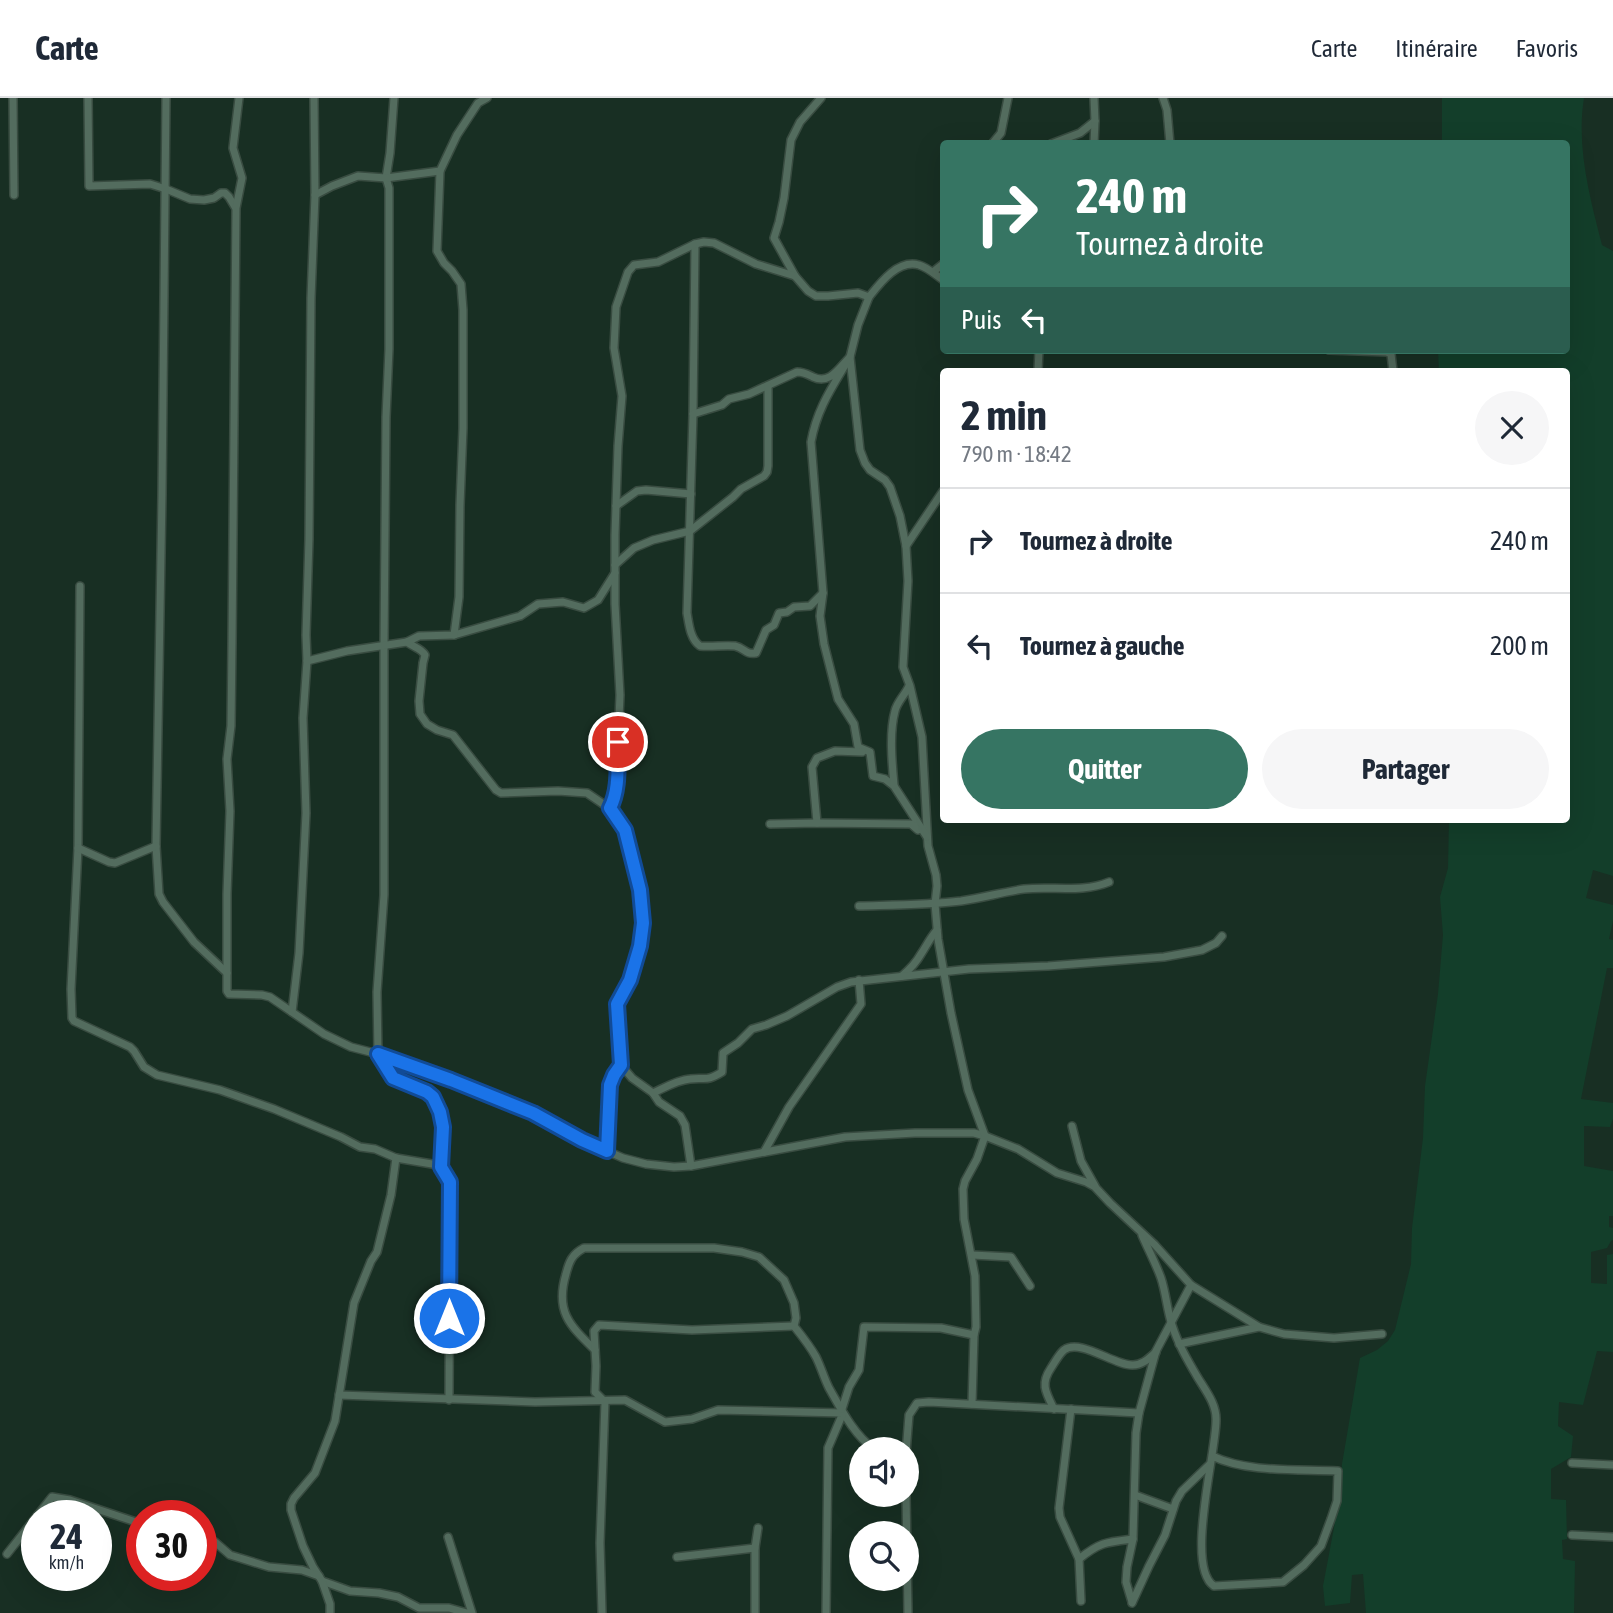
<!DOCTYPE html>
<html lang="fr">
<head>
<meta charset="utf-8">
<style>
  body { margin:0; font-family:"Asap Condensed",sans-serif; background:#f6f6f7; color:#1f2937; height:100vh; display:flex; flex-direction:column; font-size:26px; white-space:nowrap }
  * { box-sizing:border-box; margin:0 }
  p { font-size:23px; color:#747a83 }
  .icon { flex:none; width:38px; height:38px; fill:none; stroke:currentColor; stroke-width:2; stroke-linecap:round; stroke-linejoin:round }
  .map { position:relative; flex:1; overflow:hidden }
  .panel { position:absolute; left:940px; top:270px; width:630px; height:455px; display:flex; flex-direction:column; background:#fff; border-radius:7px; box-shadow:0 7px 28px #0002 }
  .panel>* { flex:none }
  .hud { position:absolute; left:940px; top:42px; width:630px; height:214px; border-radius:7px; box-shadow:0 7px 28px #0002; background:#367563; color:#fff; overflow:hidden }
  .tools { position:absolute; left:849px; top:1339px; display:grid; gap:14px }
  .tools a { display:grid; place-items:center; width:70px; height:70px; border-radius:50%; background:#fff; box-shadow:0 7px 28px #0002; font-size:35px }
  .speed { position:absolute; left:21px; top:1402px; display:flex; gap:14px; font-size:35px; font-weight:700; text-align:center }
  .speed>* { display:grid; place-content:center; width:91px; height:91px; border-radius:50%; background:#fff; box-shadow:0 7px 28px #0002; line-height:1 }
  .speed small { font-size:18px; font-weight:400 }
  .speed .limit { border:10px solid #d22; background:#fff; color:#111 }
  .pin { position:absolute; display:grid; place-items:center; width:60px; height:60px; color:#fff; margin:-30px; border:4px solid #fff; border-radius:50%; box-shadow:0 2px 7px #0007 }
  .me { position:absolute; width:77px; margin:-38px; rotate:0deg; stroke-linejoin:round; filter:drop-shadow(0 0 5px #0008) }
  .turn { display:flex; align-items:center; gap:24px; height:147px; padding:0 21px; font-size:32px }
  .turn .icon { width:91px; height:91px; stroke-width:2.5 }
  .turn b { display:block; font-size:49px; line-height:60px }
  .then { display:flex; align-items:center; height:66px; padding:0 21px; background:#0003; gap:14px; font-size:26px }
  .round { display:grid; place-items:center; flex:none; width:74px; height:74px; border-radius:37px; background:#f6f6f7 }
  .overview { display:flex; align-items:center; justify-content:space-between; height:119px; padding:0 21px }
  h1 { font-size:42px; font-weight:700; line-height:52px }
  .button { display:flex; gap:14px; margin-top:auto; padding:14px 21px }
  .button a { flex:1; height:80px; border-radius:42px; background:#367563; color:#fff; font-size:28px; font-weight:700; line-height:80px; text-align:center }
  .button a+a { background:#f6f6f7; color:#1f2937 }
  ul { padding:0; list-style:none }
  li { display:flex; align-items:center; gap:21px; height:105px; padding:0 21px; border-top:2px solid #e0e1e3 }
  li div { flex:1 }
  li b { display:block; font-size:26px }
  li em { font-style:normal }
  header { display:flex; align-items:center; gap:42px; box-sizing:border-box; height:98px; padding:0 35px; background:#fff; border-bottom:2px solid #e0e1e3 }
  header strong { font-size:33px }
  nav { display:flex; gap:38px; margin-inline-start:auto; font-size:24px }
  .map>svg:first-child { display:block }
</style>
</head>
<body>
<header>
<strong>Carte</strong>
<nav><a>Carte</a><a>Itinéraire</a><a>Favoris</a></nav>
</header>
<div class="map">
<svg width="1613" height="1515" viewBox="0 0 1613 1515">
  <rect width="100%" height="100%" fill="#182f23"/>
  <path fill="#133e2a" d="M1442 0H1584C1576 49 1590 100 1602 147L1613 153V778L1593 772 1586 800 1613 807V823L1609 841 1613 842V870H1607L1581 1001 1613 1005V1021L1610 1029 1584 1028V1068L1613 1073V1118H1609V1129L1613 1130V1142L1611 1143 1607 1150 1591 1154V1185L1607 1186V1157L1613 1156V1254L1597 1253 1583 1307 1559 1304 1558 1328 1573 1338 1571 1359 1551 1371V1401L1566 1402 1567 1441 1562 1442 1563 1461 1575 1463 1574 1515H1366L1363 1476 1352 1477 1350 1505 1325 1508 1323 1488 1340 1398 1342 1366 1360 1260 1377 1252 1388 1243 1395 1232 1411 1166 1412 1130 1423 1040 1425 988 1438 896 1443 837 1440 799 1448 770 1449 721H1566V273H1439L1438 252H1566V46L1442 45Z"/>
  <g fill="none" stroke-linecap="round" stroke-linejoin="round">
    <g stroke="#394c41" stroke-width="10">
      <g id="street">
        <path d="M13 0 14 97"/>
        <path d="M88 0 89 88 150 86 166 91 190 101 204 102 214 100 221 95H225L229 99 235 109"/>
        <path d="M166 0 162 397 156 748 159 796 163 804 194 844 227 875"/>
        <path d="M239 0 233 50 242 80 236 110 232 546 231 628 227 661 230 713 227 796V893L229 896 262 897 270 899 324 936 351 949 378 956 451 982 533 1015 582 1042 623 1060 646 1066 674 1069 691 1068 845 1039 915 1035H974L985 1038 1018 1051 1057 1075 1086 1084 1095 1089 1110 1105 1155 1147 1191 1187 1259 1229 1284 1236 1334 1240 1382 1236"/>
        <path d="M394 0 390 55 386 80 389 90V251L386 319 384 547V797L377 894 378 956 393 980 427 994 434 999 440 1014 443 1029 441 1069"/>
        <path d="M1163 0 1167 12 1170 46"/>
        <path d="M992 46 1001 35 1008 0"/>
        <path d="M1051 46 1080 35 1095 23"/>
        <path d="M1094 46 1095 23 1094 0"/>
        <path d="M315 97 332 88 358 78 386 80 440 73 457 37 478 5 487 0"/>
        <path d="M695 146 693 316 687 515C689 526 690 541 700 548 712 549 724 547 735 548 745 550 745 557 756 555L766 532 774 527 779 515 787 514 794 509 810 508 823 495"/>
        <path d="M933 174 943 166"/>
        <path d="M795 178 774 140 779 124 784 100 791 42 800 24 821 0"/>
        <path d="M869 199 858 227 850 259 860 352 865 365 870 372 885 382 890 389 900 418 906 448 908 483 903 569 910 588 922 639 928 748 936 777 937 788 935 806 938 841 951 915 968 992 985 1038 977 1061 965 1083 963 1091 964 1121 975 1178 976 1229 974 1237 972 1306"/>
        <path d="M1329 252 1387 254 1391 256 1393 273"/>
        <path d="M1038 273 1039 252"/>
        <path d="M693 316 722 307 729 301 749 296 797 274C804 274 807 276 813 279 830 287 839 270 850 259 833 288 817 310 811 344L823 495 820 518 824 546 838 601 854 626 858 649 870 654 873 678 885 681 894 688 927 739"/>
        <path d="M616 408 637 393 646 392 691 396"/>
        <path d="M906 448 943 393"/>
        <path d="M615 467 634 450 653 442 690 433 733 399 741 391 764 378 767 374 768 368V288"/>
        <path d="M80 488 78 750 71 891 72 920 74 923 130 949 134 953 144 969 157 977 220 992 274 1011 341 1039 360 1049 375 1051 396 1060 432 1066 441 1069 450 1084 449 1302"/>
        <path d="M454 537 520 518 538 506 563 504 584 510 598 502 615 475"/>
        <path d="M407 544C413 549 421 550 425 557L423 565 419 603 420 616 427 626 437 632 453 637 496 692 501 695 558 693 587 695 609 710 625 731 641 792 643 825 640 848 630 882 617 906 621 967 632 980 653 995 659 1004 680 1018 685 1027 691 1068"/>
        <path d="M307 563 347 553 407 544 419 538 454 537 459 499 460 407 463 330V212L461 186 452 173 444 165 437 153 440 73"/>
        <path d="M894 687C892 665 889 635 895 613 897 604 905 597 909 588"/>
        <path d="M609 710 614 701 616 691 620 597 615 506V437L618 348 622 298 614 250 616 209 628 174 634 167 658 164 695 146 704 144 714 145 756 166 795 178 808 193 816 198H828L858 195 869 199C880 185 898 161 919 167 927 169 936 177 943 182"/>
        <path d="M817 725 812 669 817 660 835 653 862 654"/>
        <path d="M770 726 817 725 911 726 918 732"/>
        <path d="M78 750 109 764 115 765 156 748"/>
        <path d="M859 808C893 807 927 807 961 803 982 800 1003 794 1024 791 1052 788 1083 795 1109 784"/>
        <path d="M902 878C909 872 916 865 921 856 927 847 930 840 937 832"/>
        <path d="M292 914 299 855 306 715 303 620 307 563 306 537 309 441 311 200 315 97 314 0"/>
        <path d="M653 995C664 990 677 982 690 981 706 979 706 984 722 974L723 955 738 945 752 931 766 927 787 918 837 889 851 884 969 871 1048 868 1164 859 1202 852 1216 845 1222 838"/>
        <path d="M1072 1028 1081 1063 1095 1088"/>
        <path d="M607 1053 610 987 614 977 621 967"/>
        <path d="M764 1054 789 1009 861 906 859 882"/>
        <path d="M396 1060 391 1097 377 1154 371 1163 354 1205 335 1323 315 1375 294 1400 291 1406V1412L303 1448 313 1469 322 1483 350 1493 379 1495 398 1499 419 1510H449L467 1515"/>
        <path d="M1142 1137C1148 1151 1156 1166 1161 1180 1166 1195 1167 1212 1172 1227 1178 1246 1188 1263 1198 1280 1206 1293 1217 1307 1216 1323 1216 1355 1185 1469 1214 1488L1283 1484 1304 1467 1321 1448 1331 1421 1337 1403 1338 1373C1298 1371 1248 1375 1212 1358"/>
        <path d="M972 1157 1011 1159 1030 1188"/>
        <path d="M1179 1246 1259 1229"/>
        <path d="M595 1252C569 1227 555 1213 566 1176 569 1164 572 1156 584 1150H714L742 1154 759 1159 784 1182 794 1205 796 1220 794 1228C802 1238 810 1248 816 1259 821 1269 824 1280 829 1290 841 1311 854 1337 874 1351"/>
        <path d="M339 1297 535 1304 625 1302 665 1324 692 1321 718 1312 843 1315 828 1350 826 1515"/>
        <path d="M842 1311 849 1289 859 1272 864 1229 941 1230 974 1237"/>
        <path d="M1054 1311C1046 1295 1040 1286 1051 1270 1055 1264 1059 1256 1064 1252 1080 1240 1115 1268 1133 1267 1143 1267 1149 1260 1156 1254"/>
        <path d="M1071 1311 1059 1410 1060 1419 1079 1461 1081 1503"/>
        <path d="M906 1355 909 1317 917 1305 929 1304 1139 1315"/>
        <path d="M1572 1365 1613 1367"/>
        <path d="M906 1396 908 1515"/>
        <path d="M1135 1397 1173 1411"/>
        <path d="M37 1418 52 1399 70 1402 142 1426"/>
        <path d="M1572 1437 1613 1439"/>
        <path d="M448 1439 472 1515"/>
        <path d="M1133 1441 1136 1335 1139 1315 1156 1253 1191 1187"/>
        <path d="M201 1442 215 1444 230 1457 269 1469 302 1472 319 1478"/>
        <path d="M7 1456 37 1418"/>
        <path d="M677 1459 755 1450"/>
        <path d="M1079 1461C1100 1444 1107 1444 1133 1441L1127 1469 1126 1484 1132 1504"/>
        <path d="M322 1483 330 1506V1515"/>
        <path d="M1132 1505 1149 1468 1165 1437 1176 1403 1182 1393 1209 1367"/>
        <path d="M602 1515 600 1445 605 1304 595 1294 596 1268 594 1233 599 1227 692 1232 794 1228"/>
        <path d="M755 1515V1450L758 1430"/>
      </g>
    </g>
    <use href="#street" stroke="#536c5e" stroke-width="7"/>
  </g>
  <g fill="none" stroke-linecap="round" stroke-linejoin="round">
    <g stroke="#114b97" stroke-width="18">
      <path id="route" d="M449 1220 450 1084 441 1069 443 1029 440 1014 433 999 427 994 393 980 378 956 451 982 533 1015 582 1042 607 1053 610 987 614 977 621 967 617 906 630 882 640 848 643 825 640 792 625 732 610 710C620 691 617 666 618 644"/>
    </g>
    <use href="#route" stroke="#1a73e8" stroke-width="12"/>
  </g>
</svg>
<div class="tools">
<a><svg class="icon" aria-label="sound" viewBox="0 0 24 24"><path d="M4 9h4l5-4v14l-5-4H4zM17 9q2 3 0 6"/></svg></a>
<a><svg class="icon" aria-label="search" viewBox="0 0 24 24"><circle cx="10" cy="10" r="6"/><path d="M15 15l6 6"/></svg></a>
</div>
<div class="speed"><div>24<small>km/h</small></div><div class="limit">30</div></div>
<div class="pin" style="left:618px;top:644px;background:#d93025"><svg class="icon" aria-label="arrive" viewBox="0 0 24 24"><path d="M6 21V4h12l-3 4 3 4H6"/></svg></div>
<svg class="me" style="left:449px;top:1220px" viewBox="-20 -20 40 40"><circle r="17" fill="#1a73e8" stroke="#fff" stroke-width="3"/><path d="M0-11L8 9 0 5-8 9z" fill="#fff"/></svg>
<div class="hud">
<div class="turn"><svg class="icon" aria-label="right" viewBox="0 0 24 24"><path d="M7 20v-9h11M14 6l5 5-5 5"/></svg><div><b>240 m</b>Tournez à droite</div></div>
<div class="then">Puis<svg class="icon" aria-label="left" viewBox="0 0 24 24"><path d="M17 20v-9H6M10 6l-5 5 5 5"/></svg></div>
</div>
<section class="panel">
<div class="overview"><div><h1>2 min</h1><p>790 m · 18:42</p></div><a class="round"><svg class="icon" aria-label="close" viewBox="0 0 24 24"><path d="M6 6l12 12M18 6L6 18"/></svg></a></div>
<ul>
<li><svg class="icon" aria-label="right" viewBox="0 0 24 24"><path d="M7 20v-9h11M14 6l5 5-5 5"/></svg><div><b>Tournez à droite</b></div><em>240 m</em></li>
<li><svg class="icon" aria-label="left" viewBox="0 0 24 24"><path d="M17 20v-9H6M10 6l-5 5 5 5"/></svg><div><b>Tournez à gauche</b></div><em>200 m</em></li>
</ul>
<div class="button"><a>Quitter</a><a>Partager</a></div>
</section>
</div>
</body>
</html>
